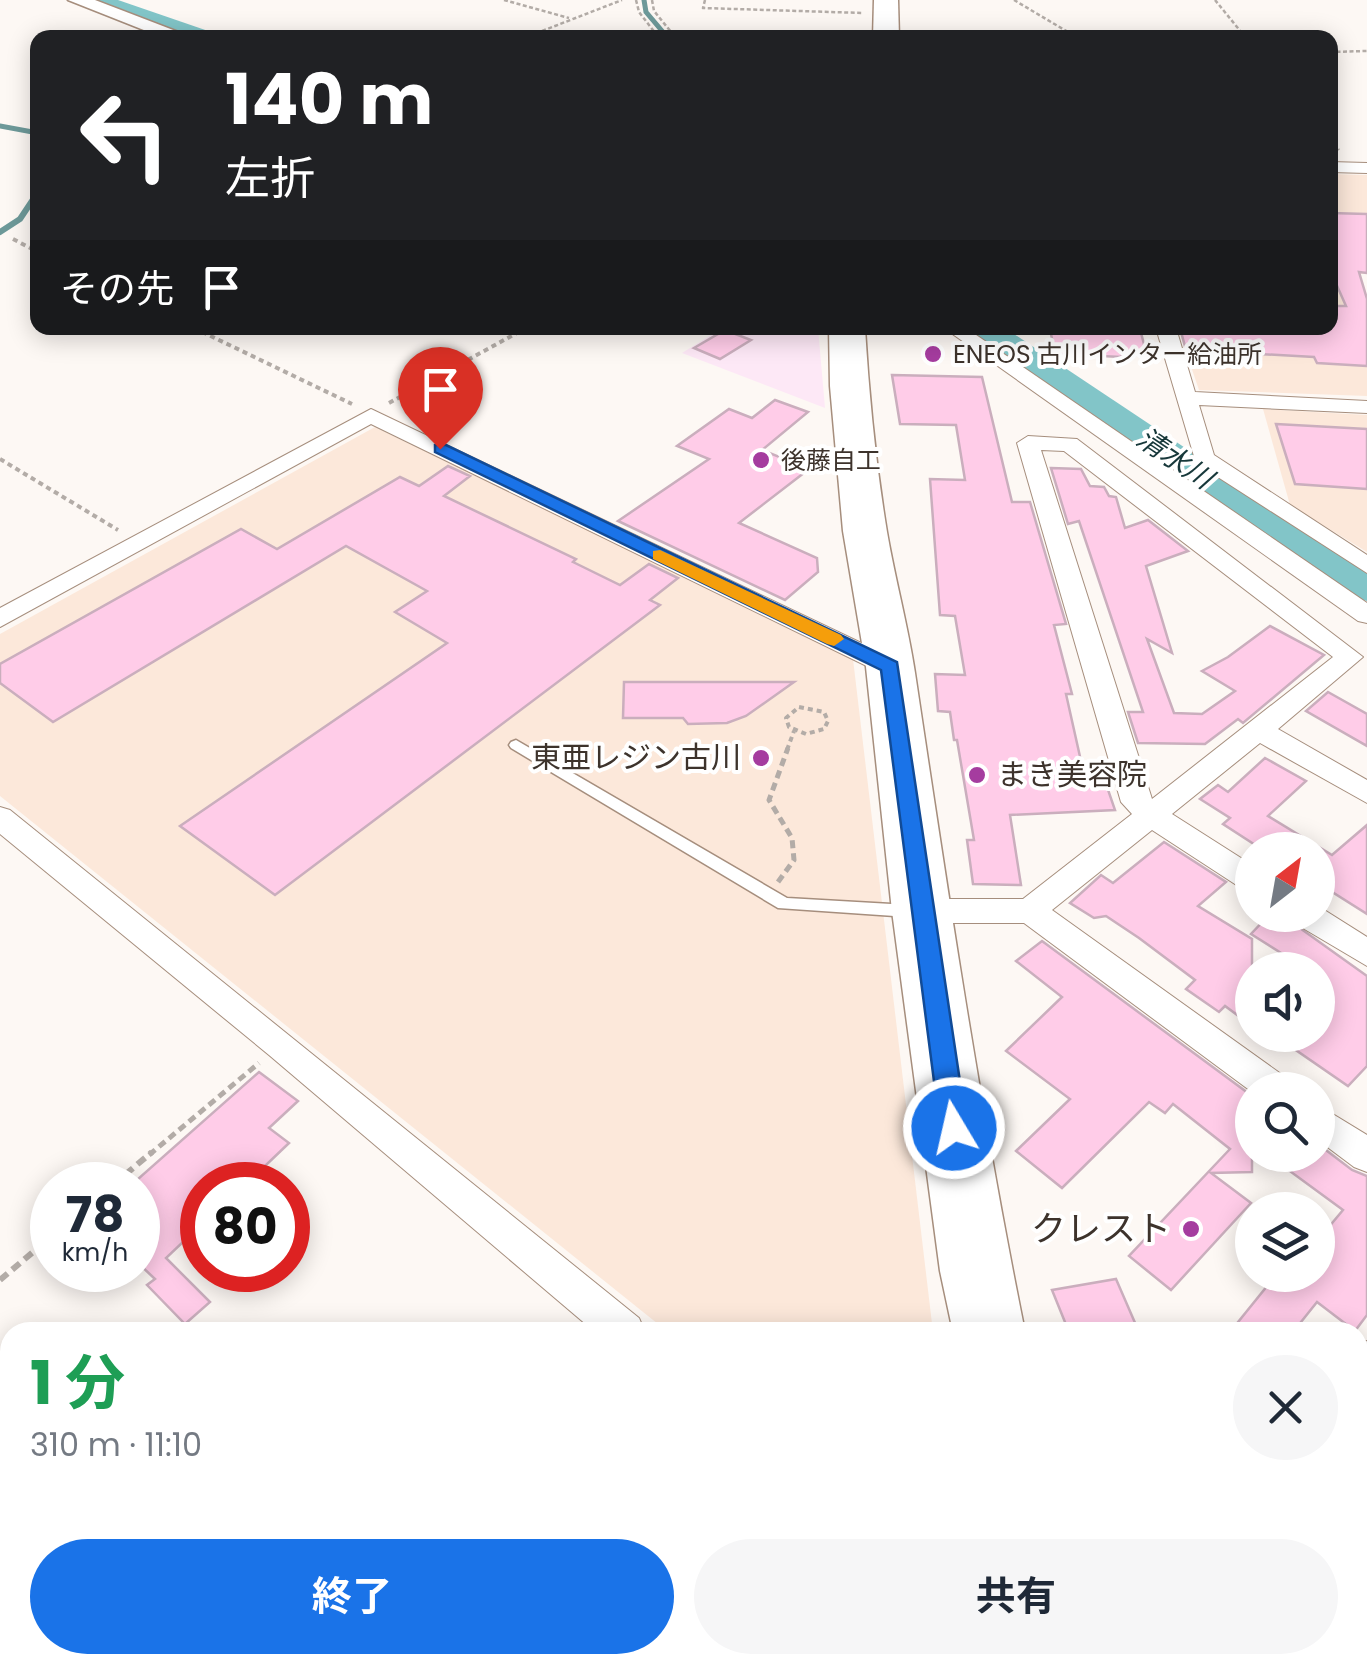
<!DOCTYPE html>
<html lang="ja">
<head>
<meta charset="utf-8">
<style>
  body { margin:0; font-family:Poppins,"Noto Sans JP",sans-serif; background:#f6f6f7; color:#1f2937; height:100vh; display:flex; flex-direction:column; font-size:38px; white-space:nowrap }
  * { box-sizing:border-box; margin:0 }
  p { font-size:32px; color:#747a83 }
  .icon { flex:none; width:55px; height:55px; fill:none; stroke:currentColor; stroke-width:2; stroke-linecap:round; stroke-linejoin:round }
  .map { position:relative; flex:1; overflow:hidden }
  .details { position:absolute; left:0px; top:1322px; width:1368px; height:352px; display:flex; flex-direction:column; background:#fff; border-radius:30px 30px 0 0; box-shadow:0 5px 25px #0003 }
  .details>* { flex:none }
  .hud { position:absolute; left:30px; top:30px; width:1308px; height:305px; border-radius:20px; box-shadow:0 5px 25px #0003; background:#202124; color:#fff; overflow:hidden }
  .needle { width:65px; rotate:31deg }
  .controls { position:absolute; left:1235px; top:832px; display:grid; gap:20px }
  .controls a { display:grid; place-items:center; width:100px; height:100px; border-radius:50%; background:#fff; box-shadow:0 5px 25px #0003; font-size:50px }
  .speed { position:absolute; left:30px; top:1162px; display:flex; gap:20px; font-size:50px; font-weight:700; text-align:center }
  .speed>* { display:grid; place-content:center; width:130px; height:130px; border-radius:50%; background:#fff; box-shadow:0 5px 25px #0003; line-height:1 }
  .speed small { font-size:25px; font-weight:400 }
  .speed .limit { border:15px solid #d22; background:#fff; color:#111 }
  .pin { position:absolute; display:grid; place-items:center; width:85px; height:85px; color:#fff; margin:-102px -42px; border-radius:50% 50% 50% 0; rotate:-45deg; box-shadow:0 0 10px #0007 }
  .pin .icon { rotate:45deg }
  .me { position:absolute; width:110px; margin:-55px; rotate:351deg; stroke-linejoin:round; filter:drop-shadow(0 0 8px #0008) }
  .turn { display:flex; align-items:center; gap:35px; height:210px; padding:0 30px; font-size:45px }
  .turn .icon { width:130px; height:130px; stroke-width:2.5 }
  .turn b { display:block; font-size:70px; line-height:85px }
  .then { display:flex; align-items:center; height:95px; padding:0 30px; background:#0003; gap:20px; font-size:38px }
  .round { display:grid; place-items:center; flex:none; width:105px; height:105px; border-radius:52px; background:#f6f6f7 }
  .head { display:flex; align-items:center; justify-content:space-between; height:170px; padding:0 30px }
  h1 { font-size:60px; font-weight:700; line-height:75px; color:#1e9e55 }
  .button { display:flex; gap:20px; margin-top:auto; padding:20px 30px }
  .button a { flex:1; height:115px; border-radius:60px; background:#1a73e8; color:#fff; font-size:40px; font-weight:700; line-height:115px; text-align:center }
  .button a+a { background:#f6f6f7; color:#1f2937 }
  .map>svg:first-child { display:block }
</style>
</head>
<body>
<div class="map">
<svg width="1367" height="1674" viewBox="0 0 1367 1674">
  <rect width="100%" height="100%" fill="#fdf8f4"/>
  <path fill="#fde8f6" d="M722 328H818L825 408 682 353Z"/>
  <g fill="#fce8da">
    <path d="M1330 174 1367 175V274L1343 273 1367 319V396L1199 390 1178 328H1330Z"/>
    <path d="M1263 409 1367 415V552L1290 505Z"/>
    <path d="M375 427 853 659 933 1332H668L0 796V634Z"/>
  </g>
  <g fill="none" stroke-linecap="round" stroke-linejoin="round">
    <g stroke="#6d9999" stroke-width="5">
      <path d="M644 0 646 12 668 38"/>
      <path d="M0 126 38 133"/>
    </g>
    <path stroke="#6d9999" stroke-width="6" d="M0 232 20 219 38 192"/>
    <g fill="#82c5c8" fill-rule="evenodd">
      <path d="M85 0H118L214 33 217 38H182L88 5Z"/>
      <path d="M967 328H1005L1367 569V601L1352 597Z"/>
    </g>
  </g>
  <g fill="#ffcce8" stroke="#caaebd" stroke-width="2.5">
    <path d="M1330 213 1367 214V273L1359 272 1367 299V366L1317 363 1314 357 1186 350 1180 328 1330 330V306H1346L1330 270Z"/>
    <path d="M1092 328 1140 329 1146 352 1121 351 1122 357 1055 354 1050 329 1093 331Z"/>
    <path d="M725 330 751 340 720 359 694 348Z"/>
    <path d="M892 375 982 377 1012 502H1030L1066 624 1054 625 1072 694H1066L1085 779 1104 778 1115 810 1010 815 1021 885 973 884 967 840H974L957 740H954L950 712 938 711 935 674 965 675 955 616 940 615 930 479 965 480 956 425 900 424Z"/>
    <path d="M775 400 808 412 762 450 809 469 739 523 817 558 818 572 785 600 618 521 709 459 677 446 729 409 752 418Z"/>
    <path d="M1276 424 1367 429V489L1295 484Z"/>
    <path d="M448 466 470 476 444 496 576 559 573 562 620 585 649 564 678 578 650 600 660 605 275 895 180 826 447 643 395 612 427 591 346 546 53 722 0 683V664L241 529 277 549 400 477 419 486Z"/>
    <path d="M1051 468 1081 469 1090 486 1104 487 1109 496 1116 497 1125 528 1148 520 1188 551 1146 566 1172 653 1147 639 1174 713 1202 714 1235 691 1202 671 1228 657 1270 626 1324 655 1243 723 1238 719 1205 744 1138 743 1128 712H1143L1079 521 1068 524Z"/>
    <path d="M624 682H794L746 716 727 723 688 724 683 718H623Z"/>
    <path d="M1328 692 1367 714V746L1306 711Z"/>
    <path d="M1265 758 1306 781 1268 816 1332 855 1367 825V914L1318 883V850H1263L1223 824 1230 818 1200 799 1218 785 1228 792Z"/>
    <path d="M1164 842 1226 882 1198 906 1252 939V1026L1225 1006 1219 1012 1186 989 1195 980 1139 938 1106 916 1094 918 1070 903 1101 875 1113 883Z"/>
    <path d="M1269 915H1280L1290 921 1367 976V1066L1348 1086 1290 1046 1302 1035H1318V970H1308L1251 934Z"/>
    <path d="M1042 941 1252 1096V1108L1240 1121 1250 1129 1252 1126V1172L1211 1173 1251 1203 1171 1290 1129 1256 1230 1149 1173 1104 1165 1113 1149 1102 1062 1188 1016 1151 1070 1099 1006 1051 1062 997 1016 961Z"/>
    <path d="M259 1072 298 1101 269 1128 289 1143 245 1185H202V1224L166 1258 210 1302 185 1324 147 1285 155 1279 138 1263V1179Z"/>
    <path d="M1318 1144 1352 1170 1367 1176V1315L1355 1331 1317 1302 1293 1332H1230L1276 1275H1318V1240L1343 1210 1268 1155H1318Z"/>
    <path d="M1116 1279 1139 1332H1069L1052 1290Z"/>
  </g>
  <g fill="none" stroke-linecap="round" stroke-linejoin="round">
    <g stroke="#a68e7d" stroke-width="3">
      <path id="lane" d="M516 740 787 898 909 905 915 907 917 911 915 915 909 917 778 908 511 748 509 745 511 742Z"/>
    </g>
    <g stroke="#a68e7d" stroke-width="2">
      <g id="street">
        <path d="M1330 162 1367 163V173L1330 172Z"/>
        <path d="M944 328H966L1367 603V623L1358 621Z"/>
        <path d="M1156 328H1176L1195 392 1367 401V413L1199 405 1214 455 1367 555V573L1196 463Z"/>
        <path d="M371 409 899 661 903 667 890 676 881 673 371 424 0 627V608Z"/>
        <path d="M1028 436 1077 439 1363 657 1278 729 1367 780V803L1260 743 1172 814 1252 865V891L1241 888 1152 830 1052 910 1288 1079 1294 1090 1252 1092 1024 923H921L910 920 905 911 910 902 921 899H1023L1132 814 1121 802 1017 443ZM1041 450 1064 451 1333 657 1152 799Z"/>
        <path d="M0 807 10 810 639 1318 645 1332H595L269 1055 0 834Z"/>
        <path d="M1318 906 1367 937V966L1296 924 1291 915H1318Z"/>
        <path d="M1318 1105 1367 1135V1172L1354 1167 1318 1140Z"/>
        <path d="M1367 1341V1390L1360 1392 1367 1395V1441L1358 1437V1345Z"/>
      </g>
    </g>
    <g stroke="#a68e7d" stroke-width="3">
      <path id="secondary" d="M68 0H95L194 38H164Z"/>
    </g>
    <g stroke="#a68e7d" stroke-width="3">
      <g id="highway">
        <path d="M874 0H898L899 38H873Z"/>
        <path d="M829 328H865C869 396 876 465 887 532 895 579 908 626 915 673 948 894 981 1114 1025 1332H953L940 1271 892 911 866 667 843 531 830 386Z"/>
        <path d="M1020 1665H1106L1108 1674H1022Z"/>
      </g>
    </g>
    <g stroke="#b3aca7" stroke-width="2.5" stroke-dasharray="4 2.5" stroke-linecap="butt">
      <path d="M504 0 569 18"/>
      <path d="M636 0 639 12 659 38"/>
      <path d="M652 0 654 11 676 38"/>
      <path d="M705 0 703 8 863 13"/>
      <path d="M1014 0 1078 38"/>
      <path d="M1215 0 1246 38"/>
      <path d="M206 33 218 38"/>
      <path d="M524 38 622 0"/>
      <path d="M1330 52 1367 51"/>
      <path d="M1330 139 1339 150"/>
    </g>
    <g stroke="#b3aca7" stroke-width="4" stroke-dasharray="5 4" stroke-linecap="butt">
      <path d="M13 239 38 252"/>
      <path d="M194 328 352 404"/>
      <path d="M389 403 526 328"/>
      <path d="M0 459 118 530"/>
      <path d="M799 707 824 712 828 721 824 729 806 734 789 727 786 718Z"/>
      <path d="M787 750 794 731"/>
    </g>
    <g stroke="#b3aca7" stroke-width="5" stroke-dasharray="8 5" stroke-linecap="butt">
      <path d="M778 882 794 860 792 838 769 800 788 748"/>
      <path d="M149 1155 259 1063"/>
    </g>
    <g stroke="#b3aca7" stroke-width="6" stroke-dasharray="10 6" stroke-linecap="butt">
      <path d="M113 1185 152 1152"/>
      <path d="M0 1280 52 1236"/>
    </g>
    <use href="#lane" fill="#fff" fill-rule="evenodd"/>
    <use href="#street" fill="#fff" fill-rule="evenodd"/>
    <use href="#secondary" fill="#fff" fill-rule="evenodd"/>
    <use href="#highway" fill="#fff" fill-rule="evenodd"/>
  </g>
  <path fill="#1a73e8" stroke="#114b97" stroke-width="2.5" d="M435 445H446L897 662 967 1128 963 1136 954 1139 944 1136 940 1128 881 670 435 452Z"/>
  <path fill="#f59e0b" d="M660 550 841 635 844 639 834 646 827 644 653 559V551Z"/>
  <g fill="#a53c9f" stroke="#fff" stroke-width="4">
    <circle cx="933" cy="354" r="10"/>
    <circle cx="761" cy="460" r="10"/>
    <circle cx="761" cy="758" r="10"/>
    <circle cx="977" cy="775" r="10"/>
    <circle cx="1191" cy="1229" r="10"/>
  </g>
  <g text-anchor="middle" stroke-width="8" stroke-linejoin="round" paint-order="stroke">
    <g font-size="25" fill="#3d332c" stroke="#fff" text-anchor="start">
      <text x="953" y="363">ENEOS 古川インター給油所</text>
      <text x="781" y="469">後藤自工</text>
    </g>
    <g font-size="28" font-style="italic" fill="#17383a" stroke="#fff">
      <text transform="translate(1175 458) rotate(34)" y="10">清水川</text>
    </g>
    <g font-size="30" fill="#3d332c" stroke="#fff" text-anchor="end">
      <text x="741" y="768">東亜レジン古川</text>
      <text x="997" y="785" text-anchor="start">まき美容院</text>
    </g>
    <g font-size="35" fill="#3d332c" stroke="#fff" text-anchor="end">
      <text x="1171" y="1241">クレスト</text>
    </g>
  </g>
</svg>
<div class="controls">
<a><svg class="needle" viewBox="-14 -14 28 28"><path d="M0-13l5 13h-10z" fill="#e53935"/><path d="M0 13l5-13h-10z" fill="#747a83"/></svg></a>
<a><svg class="icon" aria-label="sound" viewBox="0 0 24 24"><path d="M4 9h4l5-4v14l-5-4H4zM17 9q2 3 0 6"/></svg></a>
<a><svg class="icon" aria-label="search" viewBox="0 0 24 24"><circle cx="10" cy="10" r="6"/><path d="M15 15l6 6"/></svg></a>
<a><svg class="icon" aria-label="layers" viewBox="0 0 24 24"><path d="M12 4l9 5-9 5-9-5zM3 14l9 5 9-5"/></svg></a>
</div>
<div class="speed"><div>78<small>km/h</small></div><div class="limit">80</div></div>
<div class="pin" style="left:440px;top:449px;background:#d93025"><svg class="icon" aria-label="arrive" viewBox="0 0 24 24"><path d="M6 21V4h12l-3 4 3 4H6"/></svg></div>
<svg class="me" style="left:954px;top:1128px" viewBox="-20 -20 40 40"><circle r="17" fill="#1a73e8" stroke="#fff" stroke-width="3"/><path d="M0-11L8 9 0 5-8 9z" fill="#fff"/></svg>
<div class="hud">
<div class="turn"><svg class="icon" aria-label="left" viewBox="0 0 24 24"><path d="M17 20v-9H6M10 6l-5 5 5 5"/></svg><div><b>140 m</b>左折</div></div>
<div class="then">その先<svg class="icon" aria-label="arrive" viewBox="0 0 24 24"><path d="M6 21V4h12l-3 4 3 4H6"/></svg></div>
</div>
<section class="details">
<div class="head"><div><h1>1 分</h1><p>310 m · 11:10</p></div><a class="round"><svg class="icon" aria-label="close" viewBox="0 0 24 24"><path d="M6 6l12 12M18 6L6 18"/></svg></a></div>
<div class="button"><a>終了</a><a>共有</a></div>
</section>
</div>
</body>
</html>
